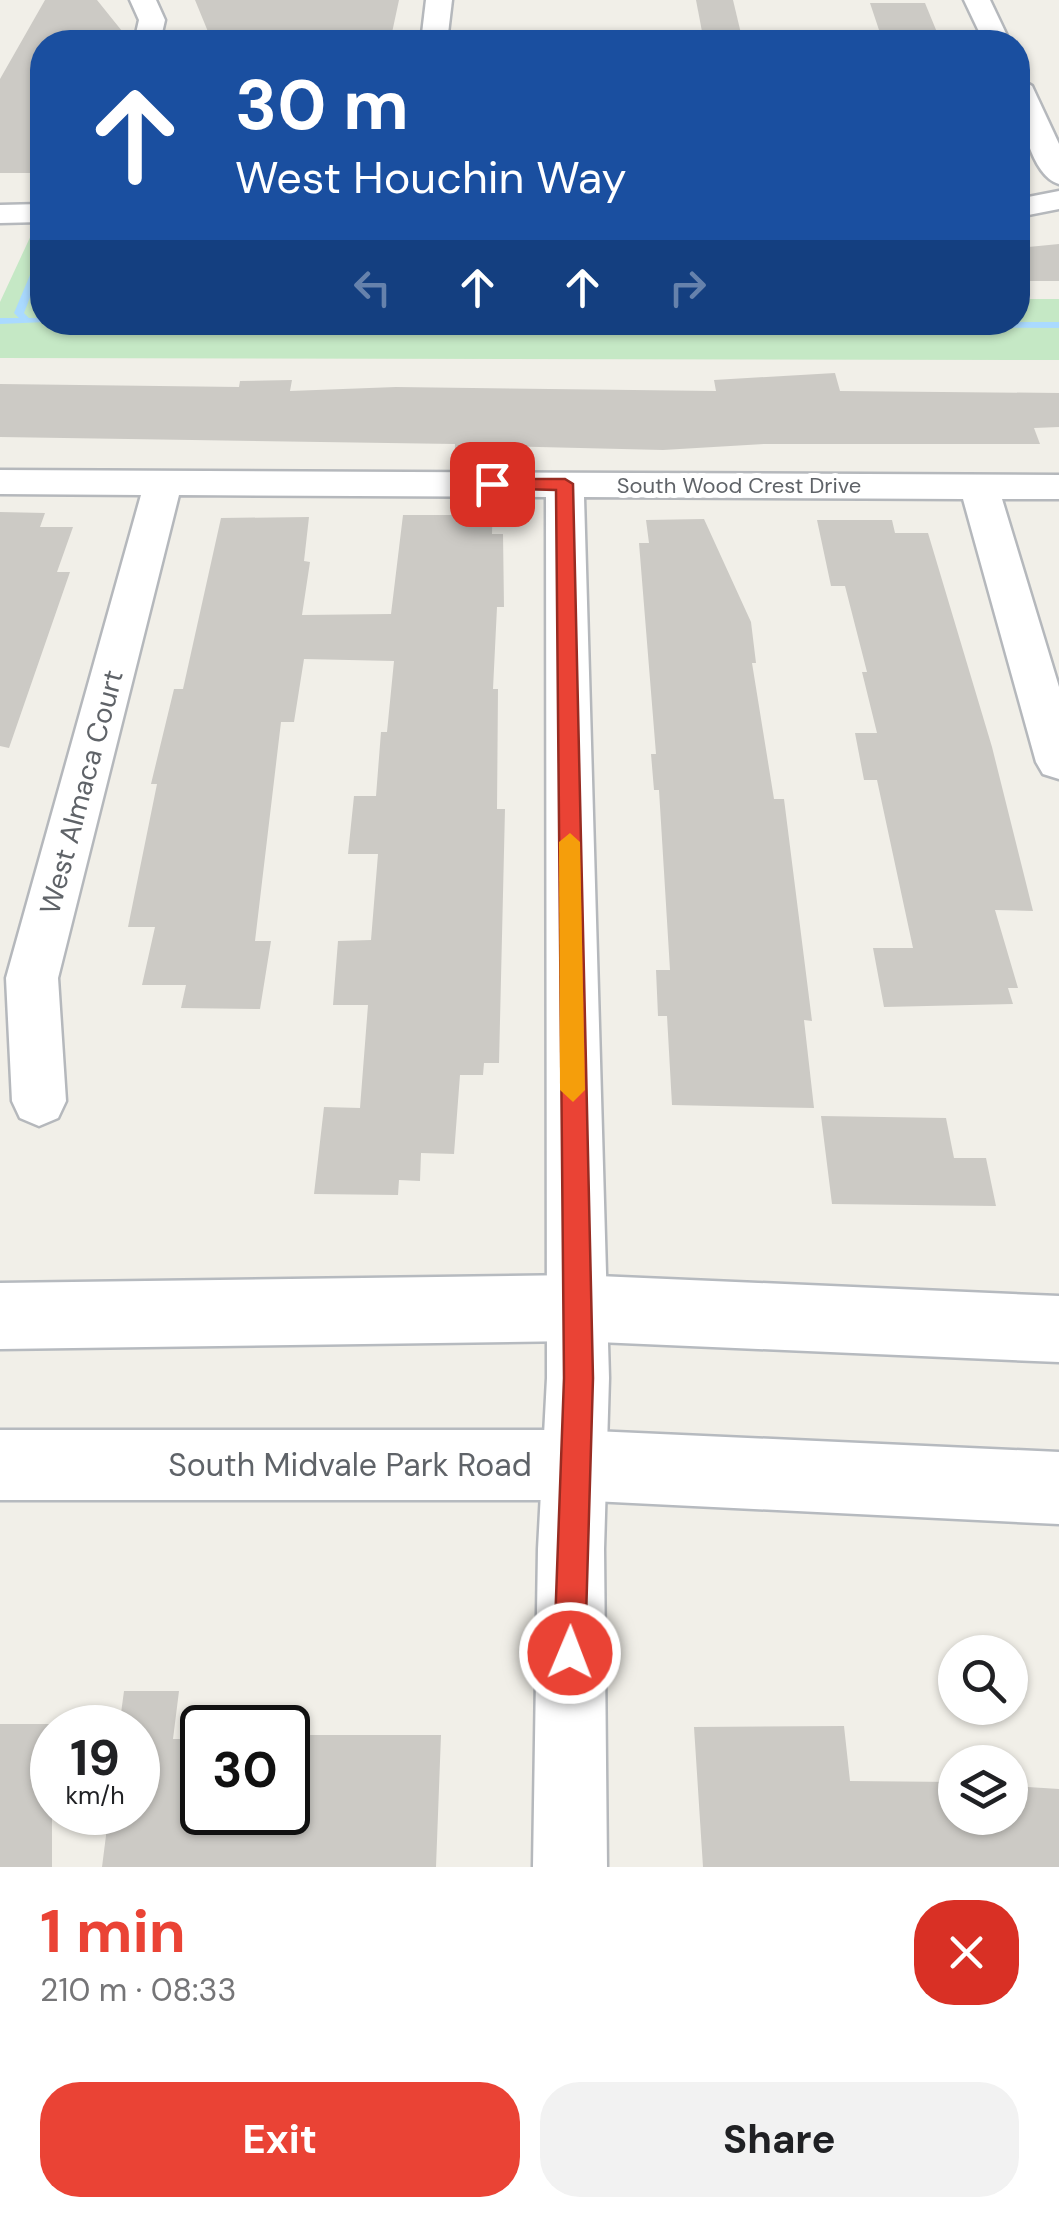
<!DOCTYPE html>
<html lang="en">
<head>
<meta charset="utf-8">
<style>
  body { margin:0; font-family:"DM Sans",sans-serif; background:#f2f2f2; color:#202124; height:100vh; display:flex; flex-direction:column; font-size:38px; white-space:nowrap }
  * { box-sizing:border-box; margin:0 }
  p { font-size:32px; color:#757577 }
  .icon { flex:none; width:55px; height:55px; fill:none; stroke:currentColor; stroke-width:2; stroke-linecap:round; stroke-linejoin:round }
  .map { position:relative; height:1867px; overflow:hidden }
  .sheet { display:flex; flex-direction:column; background:#fff; flex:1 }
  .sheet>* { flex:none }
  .top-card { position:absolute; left:30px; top:30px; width:1000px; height:305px; border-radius:40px; box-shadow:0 2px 8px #0004; background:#1a4fa0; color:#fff; overflow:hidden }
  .buttons { position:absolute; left:938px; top:1635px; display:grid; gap:20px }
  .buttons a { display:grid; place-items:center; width:90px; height:90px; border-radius:50%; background:#fff; box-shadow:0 2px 8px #0004; font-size:50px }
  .speed { position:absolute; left:30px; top:1705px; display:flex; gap:20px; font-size:50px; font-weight:700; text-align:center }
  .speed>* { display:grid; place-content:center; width:130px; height:130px; border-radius:50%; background:#fff; box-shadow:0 2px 8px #0004; line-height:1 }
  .speed small { font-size:25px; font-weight:400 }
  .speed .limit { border:5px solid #111; border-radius:15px; background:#fff; color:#111 }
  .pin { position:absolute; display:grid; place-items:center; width:85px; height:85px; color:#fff; margin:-42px; border-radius:20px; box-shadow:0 5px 15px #0006 }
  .me { position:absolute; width:110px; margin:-55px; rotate:1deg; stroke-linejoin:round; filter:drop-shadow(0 0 8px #0008) }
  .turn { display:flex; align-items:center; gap:35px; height:210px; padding:0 40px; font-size:45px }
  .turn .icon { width:130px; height:130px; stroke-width:2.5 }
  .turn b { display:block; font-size:70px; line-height:85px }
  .lanes { display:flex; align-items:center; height:95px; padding:0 40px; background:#0003; justify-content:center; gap:50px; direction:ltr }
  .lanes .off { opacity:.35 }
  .round { display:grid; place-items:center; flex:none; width:105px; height:105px; border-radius:40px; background:#f2f2f2 }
  .head { display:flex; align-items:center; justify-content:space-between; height:170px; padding:0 40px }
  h1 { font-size:60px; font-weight:700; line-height:75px; color:#ea4335 }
  .action { display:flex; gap:20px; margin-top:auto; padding:20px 40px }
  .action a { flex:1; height:115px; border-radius:40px; background:#ea4335; color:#fff; font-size:40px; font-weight:700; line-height:115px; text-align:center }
  .action a+a { background:#f2f2f2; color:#202124 }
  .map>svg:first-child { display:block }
</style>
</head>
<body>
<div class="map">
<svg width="1059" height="1867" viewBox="0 0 1059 1867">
  <rect width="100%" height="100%" fill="#f1efe8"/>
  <path fill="#c5e8c5" d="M33 231 42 232V288L37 304H42V322H1018V299H1059V360L0 358V302Z"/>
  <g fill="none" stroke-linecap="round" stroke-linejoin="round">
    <g fill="#aadaff" fill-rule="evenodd">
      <path d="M42 253V266L24 313 29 318H42V322H46L0 324V318H19L14 313 38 256Z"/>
      <path d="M379 322H1059V328L383 325Z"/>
    </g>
  </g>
  <g fill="#cccac5">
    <path d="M45 0H97L130 41 42 42V173H0V79Z"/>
    <path d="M195 0H399L390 42H221V38L211 39Z"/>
    <path d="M696 0H733L743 42H704Z"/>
    <path d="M870 3H925L941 42H883Z"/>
    <path d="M1059 244V281H1018V248Z"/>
    <path d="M835 373 840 391 1059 393V427L1034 428 1040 444H764L663 450 494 446V469L454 468 455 444 0 437V384L239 387 240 381 292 380 290 391 396 387 716 391 714 380Z"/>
    <path d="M453 500H493L492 534H503L504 607H497L493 689H498L497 809H505L499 1063H484L483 1075H460L454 1154 421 1153 420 1181 399 1180 398 1195 314 1194 324 1107 360 1108 368 1005H333L338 941 371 940 378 854H348L354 796H376L381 732H387L394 661 304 659 294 722H281L255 941H271L260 1009 181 1008 186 985H142L155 927H128L157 784H151L174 689H183L221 518 309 517 304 561 310 562 302 615 391 614 403 515H452Z"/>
    <path d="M0 512 45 513 40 527H73L57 572H70L9 748 0 746Z"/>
    <path d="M704 519 751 622 756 663H752L774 799H784L812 1021 804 1020 814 1108 672 1105 667 1016H658L656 970H670L659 790H654L651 754H656L639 543H649L646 520Z"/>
    <path d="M817 520H892L895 533H928L992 747 1033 911 995 910 1018 988H1008L1013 1004 884 1007 873 948H913L877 780H864L855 733H877L862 672H867L845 586H831Z"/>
    <path d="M821 1116 946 1118 954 1158H986L996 1206 832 1204Z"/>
    <path d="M124 1691H179L173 1739H202V1812H288V1735H441L436 1867H102L109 1812H138V1728H119Z"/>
    <rect x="0" y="1724" width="52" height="143"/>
    <path d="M844 1726 850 1781 955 1782V1818H1010V1786L1059 1789V1867H703L694 1727Z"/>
  </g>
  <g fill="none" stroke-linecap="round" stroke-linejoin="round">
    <g stroke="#b5b8bc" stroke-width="5">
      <g id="minor">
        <path d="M130 0H156L165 20 160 42H134L139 20Z"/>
        <path d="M426 0H452L447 42H421Z"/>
        <path d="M964 0H990L1010 42H984Z"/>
        <path d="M1018 78 1032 86 1059 144V184C1029 176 1016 105 1018 78Z"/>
        <path d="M1059 191V209L1018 217V199Z"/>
        <path d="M42 204V222L0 223V205Z"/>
        <path d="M0 470 1059 475V499H1002L1059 687V779L1043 774 1036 762 963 499 584 497 609 1378 604 1549 607 1867H533L538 1549 547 1378 546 497 179 495 58 978 66 1101 58 1118 39 1126 20 1118 12 1101 6 978 141 495 0 494Z"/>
      </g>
    </g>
    <g stroke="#b6babf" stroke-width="5">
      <g id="secondary">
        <path d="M575 1275 1059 1296V1362L575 1341 0 1349V1283Z"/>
        <path d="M0 1430H572L1059 1452V1524L572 1500H0Z"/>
      </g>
    </g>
    <use href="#minor" fill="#fff" fill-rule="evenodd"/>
    <use href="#secondary" fill="#fff" fill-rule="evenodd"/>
  </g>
  <path fill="#ea4335" stroke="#982c22" stroke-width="2.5" d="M492 479H565L573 484 593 1378 585 1653 581 1664 570 1669 559 1664 554 1653 564 1378 556 490 485 488V481Z"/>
  <path fill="#f59e0b" d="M570 833 580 842 585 1090 573 1102 560 1090 559 842Z"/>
  <g text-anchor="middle" stroke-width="10" stroke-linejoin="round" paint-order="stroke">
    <g font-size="22" fill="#5f6368" stroke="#fff">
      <text x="739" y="493">South Wood Crest Drive</text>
    </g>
    <g font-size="28" fill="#5f6368" stroke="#fff">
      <text transform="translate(81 792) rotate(-75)" y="10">West Almaca Court</text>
    </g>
    <g font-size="32" fill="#5f6368" stroke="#fff">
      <text x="350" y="1476">South Midvale Park Road</text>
    </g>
  </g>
</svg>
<div class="buttons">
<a><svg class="icon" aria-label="search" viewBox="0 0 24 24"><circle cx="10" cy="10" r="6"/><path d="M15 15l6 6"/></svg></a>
<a><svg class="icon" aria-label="layers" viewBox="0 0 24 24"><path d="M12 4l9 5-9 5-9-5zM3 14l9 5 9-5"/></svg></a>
</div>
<div class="speed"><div>19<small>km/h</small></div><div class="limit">30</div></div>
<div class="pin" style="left:492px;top:484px;background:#d93025"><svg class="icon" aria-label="arrive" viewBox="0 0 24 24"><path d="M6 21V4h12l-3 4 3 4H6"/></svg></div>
<svg class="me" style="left:570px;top:1653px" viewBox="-20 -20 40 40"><circle r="17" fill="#ea4335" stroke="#fff" stroke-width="3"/><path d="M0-11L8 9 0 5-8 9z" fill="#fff"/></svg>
<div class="top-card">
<div class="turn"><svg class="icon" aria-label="ahead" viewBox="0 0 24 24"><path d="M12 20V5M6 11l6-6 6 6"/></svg><div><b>30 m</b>West Houchin Way</div></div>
<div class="lanes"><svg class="icon off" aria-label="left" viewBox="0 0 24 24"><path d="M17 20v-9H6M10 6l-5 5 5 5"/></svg><svg class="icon" aria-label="ahead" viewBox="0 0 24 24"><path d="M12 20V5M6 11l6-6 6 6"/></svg><svg class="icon" aria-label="ahead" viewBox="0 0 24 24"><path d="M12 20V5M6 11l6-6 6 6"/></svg><svg class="icon off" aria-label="right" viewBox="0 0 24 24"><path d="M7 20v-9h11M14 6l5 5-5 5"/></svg></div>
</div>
</div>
<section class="sheet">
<div class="head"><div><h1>1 min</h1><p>210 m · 08:33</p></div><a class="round" style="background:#d93025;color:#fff"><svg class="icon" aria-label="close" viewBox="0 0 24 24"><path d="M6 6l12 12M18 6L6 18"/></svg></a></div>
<div class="action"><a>Exit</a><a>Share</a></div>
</section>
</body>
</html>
